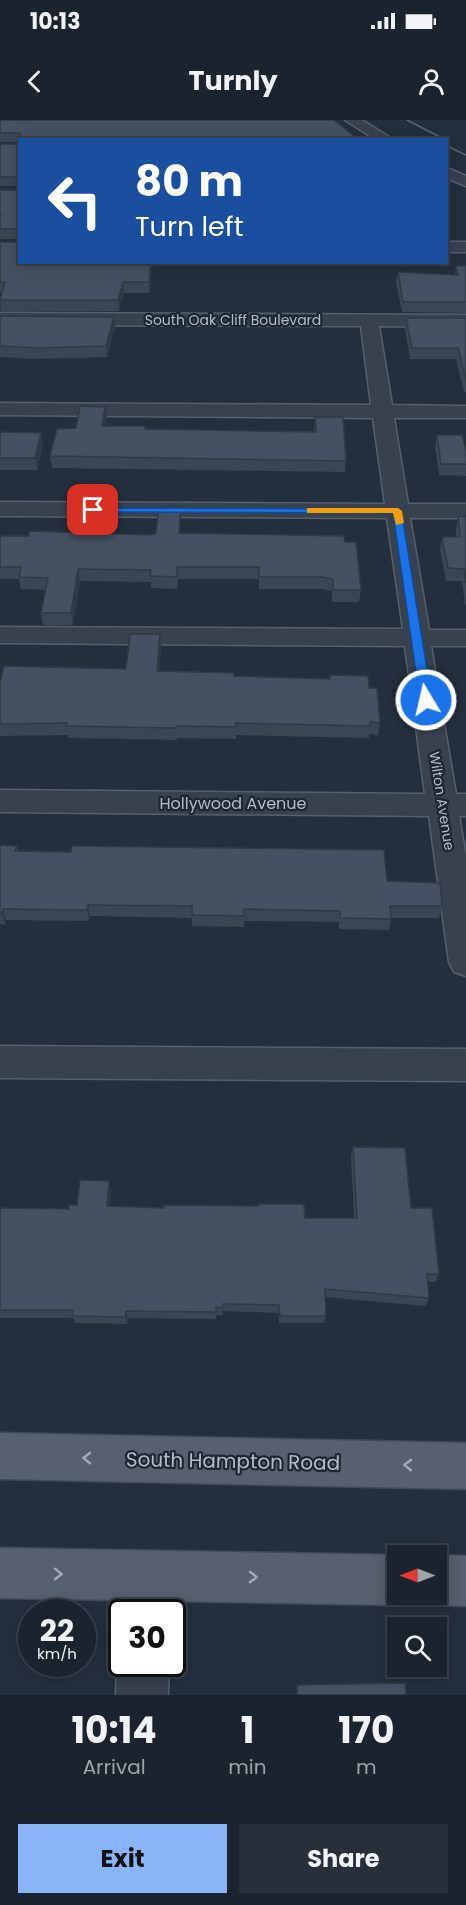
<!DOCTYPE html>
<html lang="en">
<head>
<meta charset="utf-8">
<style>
  body { margin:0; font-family:Poppins,sans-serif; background:#282f3a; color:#f1f3f6; height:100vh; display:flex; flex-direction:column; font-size:22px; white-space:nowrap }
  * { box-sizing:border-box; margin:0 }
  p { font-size:20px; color:#a0a4aa }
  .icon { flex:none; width:33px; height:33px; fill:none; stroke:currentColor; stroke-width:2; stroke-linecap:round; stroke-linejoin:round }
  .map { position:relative; height:1575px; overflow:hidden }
  .details { display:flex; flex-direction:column; background:#1b232e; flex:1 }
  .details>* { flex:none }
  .guide { position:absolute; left:18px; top:18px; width:430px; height:126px; border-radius:0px; box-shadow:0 3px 15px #0003,0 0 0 2px #39404a; background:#1a4fa0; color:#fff; overflow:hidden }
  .needle { width:39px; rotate:270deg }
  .tools { position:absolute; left:387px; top:1425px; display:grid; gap:12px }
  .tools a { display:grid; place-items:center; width:60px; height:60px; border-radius:0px; background:#1b232e; box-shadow:0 3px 15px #0003,0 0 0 2px #39404a; font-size:30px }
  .speed { position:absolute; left:18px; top:1479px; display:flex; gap:12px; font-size:30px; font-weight:700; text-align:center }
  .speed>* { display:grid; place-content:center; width:78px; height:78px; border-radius:50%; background:#1b232e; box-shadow:0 3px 15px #0003,0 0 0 2px #39404a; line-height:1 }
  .speed small { font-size:15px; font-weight:400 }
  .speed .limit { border:3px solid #111; border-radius:9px; background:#fff; color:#111 }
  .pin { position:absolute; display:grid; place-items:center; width:51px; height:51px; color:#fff; margin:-26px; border-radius:12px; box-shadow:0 3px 9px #0006 }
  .me { position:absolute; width:66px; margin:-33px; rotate:351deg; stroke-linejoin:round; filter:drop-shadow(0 0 4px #0008) }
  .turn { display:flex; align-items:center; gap:21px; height:126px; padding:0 18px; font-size:27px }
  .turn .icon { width:78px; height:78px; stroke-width:2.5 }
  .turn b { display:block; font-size:42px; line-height:51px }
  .eta { display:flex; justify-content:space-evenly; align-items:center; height:102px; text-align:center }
  .eta b { font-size:36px; font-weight:700; line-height:42px }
  .action { display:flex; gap:12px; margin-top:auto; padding:12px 18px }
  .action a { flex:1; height:69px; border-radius:0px; background:#8ab4f8; color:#111; font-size:24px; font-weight:700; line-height:69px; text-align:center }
  .action a+a { background:#282f3a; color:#f1f3f6 }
  .status { display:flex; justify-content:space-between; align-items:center; height:42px; padding:0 30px; background:#1b232e; direction:ltr }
  .status svg { height:16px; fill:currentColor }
  header { display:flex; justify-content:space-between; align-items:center; height:78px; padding:0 18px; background:#1b232e; font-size:27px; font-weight:700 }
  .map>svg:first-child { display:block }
</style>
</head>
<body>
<div class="status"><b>10:13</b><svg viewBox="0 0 49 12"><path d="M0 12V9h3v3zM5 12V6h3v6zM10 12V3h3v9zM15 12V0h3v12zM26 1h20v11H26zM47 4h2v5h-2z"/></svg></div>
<header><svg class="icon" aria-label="back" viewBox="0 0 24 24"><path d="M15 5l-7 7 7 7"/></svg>Turnly<svg class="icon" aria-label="person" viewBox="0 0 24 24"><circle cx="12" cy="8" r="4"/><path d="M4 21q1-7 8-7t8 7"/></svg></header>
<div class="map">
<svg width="466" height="1575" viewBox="0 0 466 1575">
  <rect width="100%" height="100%" fill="#242f3e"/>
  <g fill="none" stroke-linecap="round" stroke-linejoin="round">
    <g stroke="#565f6c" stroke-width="3">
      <g id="minor">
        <path d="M345 0H362L394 20H376Z"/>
        <path d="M447 48 466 56V66L447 58Z"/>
        <rect x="447" y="122" width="19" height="10"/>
        <path d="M0 193 466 195V207L379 206 392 285 466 286V298H394L408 384H466V398H410L429 510H466V526H431L456 674H466V696H459L466 737V856L454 852 449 842 429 696 0 692V670L425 674 405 526 0 523V507L403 509 387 398 0 396V382L385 384 373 298 0 295V283L371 285 361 206 0 205Z"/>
        <path d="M0 926 466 929V961L0 958Z"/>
        <path d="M147 1431 165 1438 172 1456 170 1492H122V1496L120 1492 122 1456 129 1438Z"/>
        <path d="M122 1533V1544H169L168 1575H116L117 1544Z"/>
      </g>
    </g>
    <g stroke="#414a57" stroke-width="3">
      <g id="major">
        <path d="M0 1313 466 1323V1369L0 1359Z"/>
        <path d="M0 1428 398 1435V1474H417L416 1478 398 1485 0 1478Z"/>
        <path d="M436 1435 466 1436V1486L436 1485 418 1478 417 1474H436Z"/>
      </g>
    </g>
    <use href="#minor" fill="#38414e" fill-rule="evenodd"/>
    <use href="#major" fill="#56606e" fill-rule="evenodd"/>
    <g stroke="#5a6575" stroke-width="1.5">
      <path d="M407 0 446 20"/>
      <path d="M447 26 466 35"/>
    </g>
  </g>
  <g fill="#3b4654">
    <path d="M0 0 359 20H20V22H0Z"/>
    <rect x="0" y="24" width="20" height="42"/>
    <rect x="0" y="70" width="20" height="49"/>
    <path d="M0 122 153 142 149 173H124L119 191H1L0 183V178L2 172H0Z"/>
    <path d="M456 146H466V193L402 192 396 163 398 152 455 155Z"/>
    <path d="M0 196 114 197 115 208 107 237 38 239 0 237Z"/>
    <path d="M406 198H466V272H464L456 239H410L405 209Z"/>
    <path d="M105 287 107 298 105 306 145 309 314 312 315 297 346 341 345 352 52 348 50 336 76 308Z"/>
    <path d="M0 312 43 324 37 350H0Z"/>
    <path d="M437 315 466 330V356L439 355 435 327Z"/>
    <path d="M181 387 180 413 345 422 361 470 359 482H332V471L322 469H259V459H178L177 469 151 468V462L80 461 73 505H43L41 493 46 470 21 469 19 459H0V416L151 415 156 413Z"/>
    <path d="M466 396V485H465L462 461H446L440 429 442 417H456V409L458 397Z"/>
    <path d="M160 514 161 526 159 551 234 556 369 568 380 603 378 615 369 614V618L236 615V619L177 618V620L68 618V615L0 616V559L126 549Z"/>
    <path d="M0 725 17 726 18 731 387 761 442 786 439 798H391L389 810 339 809V802L244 801V807L192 806V798L90 796 89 801 6 800 5 805 0 804Z"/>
    <path d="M353 1027 411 1088 439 1154 435 1162H427L429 1178 425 1186 325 1177 326 1196 324 1203H279V1193L223 1191V1195H216V1199L128 1198 127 1204 75 1203 73 1198H0V1088L69 1089 111 1070 110 1086 305 1098H354L351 1036Z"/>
  </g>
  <g fill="#303945">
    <path d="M151 142H153L149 173V162Z"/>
    <path d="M123 162 124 173 119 191 118 180Z"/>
    <path d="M114 197 115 208 107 237 106 226Z"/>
    <path d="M105 287 107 298 103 317 102 306Z"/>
    <path d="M41 313 43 324 37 350 35 338Z"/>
    <path d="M181 387V399L180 425 179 413Z"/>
    <path d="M78 449 80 461 73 505 71 493Z"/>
    <path d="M160 514 161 526 158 563 157 551Z"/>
    <path d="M88 785 90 796 89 801 87 790Z"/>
    <path d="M3 789 6 800 5 805 2 793Z"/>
    <path d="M109 1061 111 1070 109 1095 107 1086Z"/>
    <path d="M126 1191 128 1198 127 1204 125 1197Z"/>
  </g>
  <g fill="#455162" stroke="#303945" stroke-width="1.5">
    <path d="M0 0H334L359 20H20V13H0Z"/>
    <rect x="0" y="24" width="20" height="33"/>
    <path d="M0 70H20V109H0V97L1 94H0Z"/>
    <path d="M0 122H20V142H151L149 162H123L118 180H0L5 162H0Z"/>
    <path d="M456 146H466V182H403L398 152 458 155Z"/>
    <path d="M0 196 114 197 106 226 37 228 0 226Z"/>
    <path d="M406 198H466V260L458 228H412Z"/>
    <path d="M80 286 105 287 102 306H145V309L316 312 315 297H343L346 341 50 336 57 309 76 308Z"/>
    <path d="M0 312 41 313 35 338H0Z"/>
    <path d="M437 315H462L466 330V344H441Z"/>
    <path d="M159 387H181L179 413 344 416 345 422H356L361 470H333V459L323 457H259V447H177V457L150 456 151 450 78 449 71 493H41L48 458 19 457 21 447H0V416H29L30 411 151 415 156 413Z"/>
    <path d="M466 396V463L464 449 448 448 442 417H460L458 397Z"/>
    <path d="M130 514H160L157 551 234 553V556L330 559V555L368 556 369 568H377L380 603 370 602V606L236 603V607L176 606V608L66 606 67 603 0 604V559H1L4 546 126 549Z"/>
    <path d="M0 725 17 726 15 731 71 732 72 726 384 730 387 761 440 763 442 786H390L391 799 340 798V791L244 789V796L192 795V786L88 785 87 790 3 789 2 793H0Z"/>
    <path d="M353 1027 405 1028 411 1088H432L439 1154H427L429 1178 325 1169 326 1196H280L279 1185 223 1184V1188L216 1187V1192L126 1191 125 1197 72 1196 73 1190H0V1088L69 1089V1085H77L80 1060 109 1061 107 1086 164 1088V1085L259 1086V1084H304L305 1098H357Z"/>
    <path d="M405 1563 406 1575H297V1565Z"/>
  </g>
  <defs><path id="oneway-chevron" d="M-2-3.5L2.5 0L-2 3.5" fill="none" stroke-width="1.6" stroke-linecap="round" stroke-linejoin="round" transform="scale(1.5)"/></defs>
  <g stroke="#a1aab7">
    <use href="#oneway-chevron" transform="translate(87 1338) rotate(-179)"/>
    <use href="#oneway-chevron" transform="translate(408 1345) rotate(-179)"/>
    <use href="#oneway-chevron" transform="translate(58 1454) rotate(1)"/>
    <use href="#oneway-chevron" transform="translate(253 1457) rotate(1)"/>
  </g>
  <path fill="#1a73e8" stroke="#114b97" stroke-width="1.5" d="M90 388 401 389 432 580 426 584 420 580 393 393 93 392H90Z"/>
  <path fill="#f59e0b" d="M307 388H398L402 391 404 403 396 405 393 393H307Z"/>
  <g text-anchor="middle" stroke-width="4.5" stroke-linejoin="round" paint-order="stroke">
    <g font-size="14" fill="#b4bcc9" stroke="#1d2633">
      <text x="233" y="205">South Oak Cliff Boulevard</text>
      <text transform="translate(442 681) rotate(81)" y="5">Wilton Avenue</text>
    </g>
    <g font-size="16" fill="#b4bcc9" stroke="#1d2633">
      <text x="233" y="689">Hollywood Avenue</text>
    </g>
    <g font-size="20" fill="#b4bcc9" stroke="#1d2633">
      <text transform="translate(233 1341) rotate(1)" y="7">South Hampton Road</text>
    </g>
  </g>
</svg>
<div class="tools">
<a><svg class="needle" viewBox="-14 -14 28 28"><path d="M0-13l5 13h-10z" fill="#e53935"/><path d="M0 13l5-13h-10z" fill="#a0a4aa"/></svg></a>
<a><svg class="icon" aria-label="search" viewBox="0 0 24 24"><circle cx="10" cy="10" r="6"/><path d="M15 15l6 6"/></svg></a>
</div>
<div class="speed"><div>22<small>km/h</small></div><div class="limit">30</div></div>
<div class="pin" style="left:93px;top:390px;background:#d93025"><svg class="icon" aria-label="arrive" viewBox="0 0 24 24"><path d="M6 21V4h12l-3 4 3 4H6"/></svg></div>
<svg class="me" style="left:426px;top:580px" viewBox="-20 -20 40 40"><circle r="17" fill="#1a73e8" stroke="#fff" stroke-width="3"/><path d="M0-11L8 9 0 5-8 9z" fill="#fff"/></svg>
<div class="guide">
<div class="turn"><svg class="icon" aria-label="left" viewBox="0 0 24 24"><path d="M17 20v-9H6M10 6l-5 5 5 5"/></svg><div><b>80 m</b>Turn left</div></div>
</div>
</div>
<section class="details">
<div class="eta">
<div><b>10:14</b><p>Arrival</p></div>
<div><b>1</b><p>min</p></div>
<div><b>170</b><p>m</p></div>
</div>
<div class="action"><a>Exit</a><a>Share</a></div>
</section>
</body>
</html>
